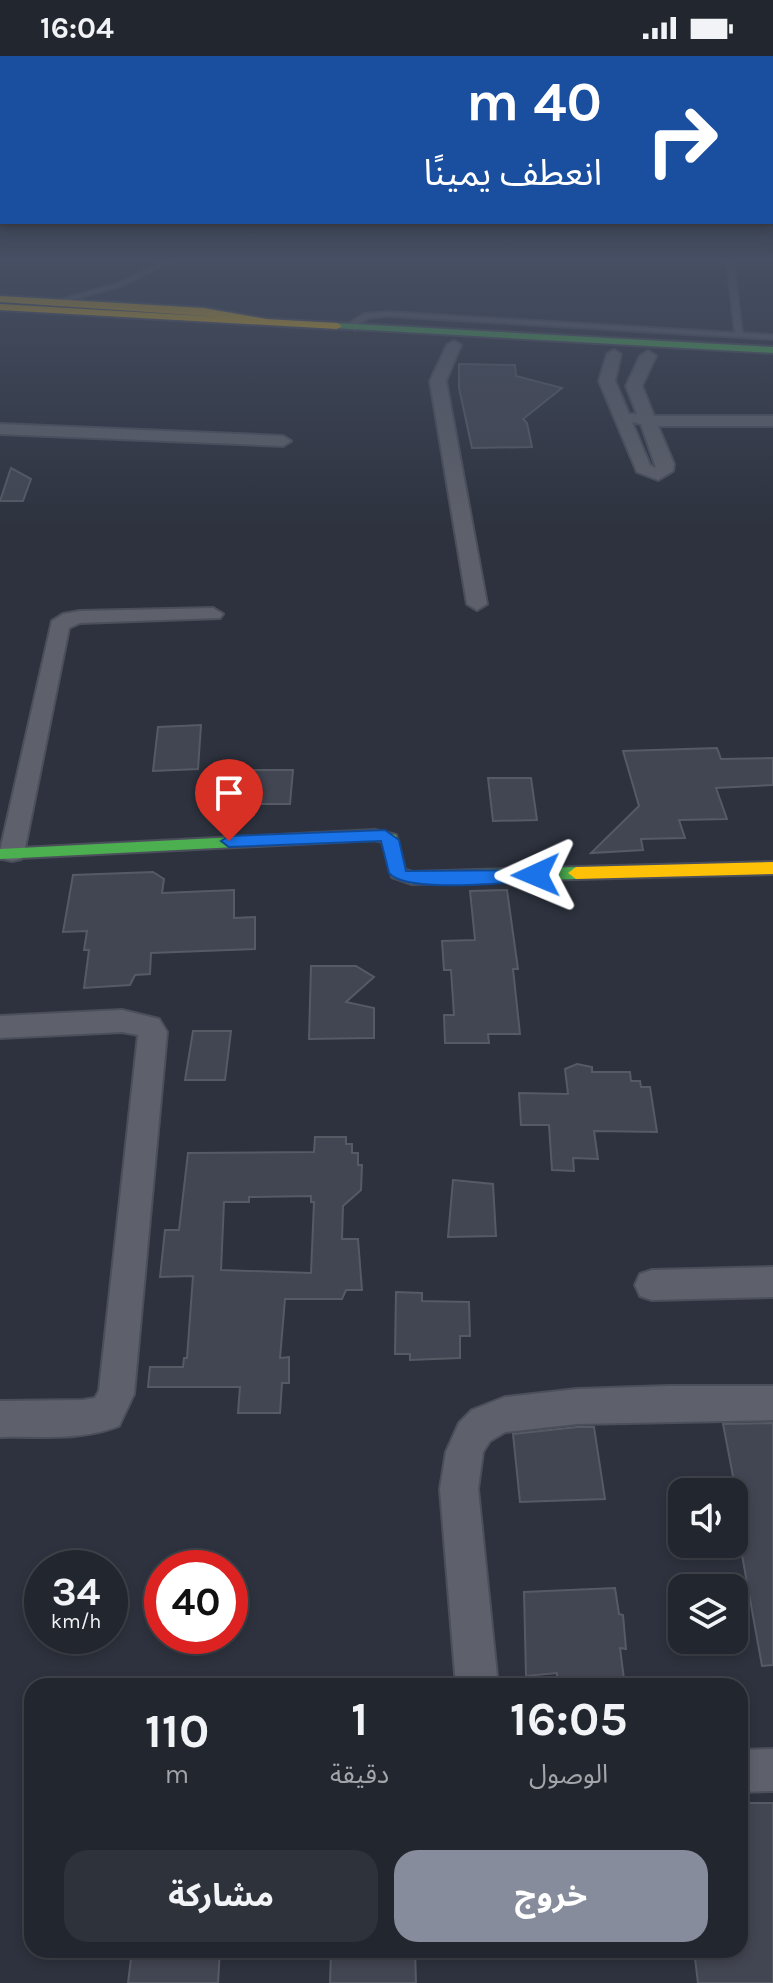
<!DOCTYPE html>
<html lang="ar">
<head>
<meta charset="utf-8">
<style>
  body { margin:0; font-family:Karla,"Noto Sans Arabic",sans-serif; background:#2e323a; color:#f1f3f6; direction:rtl; height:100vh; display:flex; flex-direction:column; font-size:30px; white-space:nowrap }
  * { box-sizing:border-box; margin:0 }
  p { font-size:26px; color:#a2a5aa }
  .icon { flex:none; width:44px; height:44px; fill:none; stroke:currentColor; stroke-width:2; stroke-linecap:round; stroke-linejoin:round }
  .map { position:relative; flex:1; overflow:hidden; direction:ltr }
  .sheet { position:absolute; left:24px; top:1622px; width:724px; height:280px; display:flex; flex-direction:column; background:#22262e; border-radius:24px; box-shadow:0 4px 12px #0003,0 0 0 2px #3f434a; direction:rtl }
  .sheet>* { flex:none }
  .top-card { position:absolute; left:0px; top:0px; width:774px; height:168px; box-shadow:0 4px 12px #0003,0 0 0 2px #3f434a; direction:rtl; background:#1a4fa0; color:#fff; overflow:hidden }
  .tools { position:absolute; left:668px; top:1422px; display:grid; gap:16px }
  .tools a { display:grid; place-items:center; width:80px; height:80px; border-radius:16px; background:#22262e; box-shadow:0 4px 12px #0003,0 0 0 2px #3f434a; font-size:40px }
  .speed { position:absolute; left:24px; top:1494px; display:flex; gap:16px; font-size:40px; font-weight:700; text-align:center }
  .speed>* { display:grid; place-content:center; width:104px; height:104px; border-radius:50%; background:#22262e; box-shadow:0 4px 12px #0003,0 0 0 2px #3f434a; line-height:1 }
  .speed small { font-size:20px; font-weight:400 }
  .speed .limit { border:12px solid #d22; background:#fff; color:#111 }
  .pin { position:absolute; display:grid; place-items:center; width:68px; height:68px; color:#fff; margin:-82px -34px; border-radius:50% 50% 50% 0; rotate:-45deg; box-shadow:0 0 8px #0007 }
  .pin .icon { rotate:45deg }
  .me { position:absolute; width:88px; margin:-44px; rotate:269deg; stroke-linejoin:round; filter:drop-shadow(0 0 6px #0008) }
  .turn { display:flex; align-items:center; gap:28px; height:168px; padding:0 40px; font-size:36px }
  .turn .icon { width:104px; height:104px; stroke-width:2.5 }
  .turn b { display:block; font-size:56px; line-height:68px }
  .eta { display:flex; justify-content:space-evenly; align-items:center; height:136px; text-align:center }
  .eta b { font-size:48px; font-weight:700; line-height:56px }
  .action { display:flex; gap:16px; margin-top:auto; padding:16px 40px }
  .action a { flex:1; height:92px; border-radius:24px; background:#878c9c; color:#fff; font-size:32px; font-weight:700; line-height:92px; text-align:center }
  .action a+a { background:#2e323a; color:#f1f3f6 }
  .status { display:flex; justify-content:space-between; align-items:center; height:56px; padding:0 40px; background:#22262e; direction:ltr }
  .status svg { height:22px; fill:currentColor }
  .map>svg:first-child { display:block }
</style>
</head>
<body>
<div class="status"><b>16:04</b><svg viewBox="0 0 49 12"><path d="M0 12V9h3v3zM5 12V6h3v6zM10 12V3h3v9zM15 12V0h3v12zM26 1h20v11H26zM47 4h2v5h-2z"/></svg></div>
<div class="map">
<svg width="773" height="1927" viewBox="0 0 773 1927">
  <rect width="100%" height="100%" fill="#2d323e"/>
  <g fill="#424652" stroke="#555a65" stroke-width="2" fill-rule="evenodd">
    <path d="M459 308 515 309 516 320 562 332 523 363 527 367 532 391 472 392 459 332Z"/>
    <path d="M11 412 31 423 23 445H0Z"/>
    <path d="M201 669 198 713 153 715 158 671Z"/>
    <path d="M717 692 721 703 773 702V729L716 732 727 763 679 764 685 782 641 783 643 794 591 797 639 750 623 695Z"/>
    <path d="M251 714H293L290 748H247Z"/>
    <path d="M488 722H531L537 764 493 765Z"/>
    <path d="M153 816 164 823 162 837 234 834V862L255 861V893L151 897 150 918 135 919 130 929 84 932 89 894H84L87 875 63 876 73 819Z"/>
    <path d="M507 834 518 913H513L520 978H488L489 987H445L444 959H454L451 914H444L442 885 475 884 470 835Z"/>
    <path d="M311 910H356L374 921 346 946 374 952V982L309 983Z"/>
    <path d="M193 975H231L225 1024H185Z"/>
    <path d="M577 1008 592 1011V1016H630L631 1025H640L641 1031H650L657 1076 594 1075 598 1103 573 1102 574 1115 552 1114 549 1069H521L519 1037 568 1038 565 1013Z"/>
    <path d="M315 1081H346V1088H352V1097H358V1109H362L361 1134 343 1150 342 1183H358L362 1234H346L342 1243H285L280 1302 289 1301V1327H282L280 1357H238L240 1331H148L150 1311H183L184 1302H187L193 1220 160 1221 165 1174H179L188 1097 314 1096ZM311 1140V1146H314L311 1217 221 1214 224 1146H249V1141Z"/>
    <path d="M453 1124 493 1128 496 1180 448 1181Z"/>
    <path d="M396 1236 422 1237V1245L469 1246 470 1280H460V1302L410 1304V1298H395Z"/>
    <path d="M773 1367V1609L762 1610 740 1488H746L723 1368Z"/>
    <path d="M577 1371H594L605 1443 520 1446 513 1378Z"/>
    <path d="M615 1532 619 1558 623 1559 626 1593 620 1592 624 1623 600 1625 601 1630H557V1617L526 1620 524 1536Z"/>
    <path d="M740 1747H773V1927H698L694 1894H740Z"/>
    <path d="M132 1894H220L218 1927H128Z"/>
    <path d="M331 1894H415L416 1927H330Z"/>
  </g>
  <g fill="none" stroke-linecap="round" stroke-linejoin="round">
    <g stroke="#4b4f5b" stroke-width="4">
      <g id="lane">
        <path d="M165 204H174L121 230 59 247 56 245 117 228Z"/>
        <path d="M727 204H733L742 277 773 279V283L387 260 369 262 358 268 359 272 355 274 351 272 350 267 364 258 387 256 735 277Z"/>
      </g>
    </g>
    <g stroke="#4b4f5b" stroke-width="4">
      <g id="street">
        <path d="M454 285 461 289 446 325 487 548 477 554 467 548 430 325 447 289Z"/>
        <path d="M614 294 621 298 615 325 629 358H637L626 330 640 300 648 295 656 300 642 330 654 360H773V370H658L674 408 673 415 658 424 637 416 599 325 607 298ZM632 366 641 368 656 412 650 409Z"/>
        <path d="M0 368 283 380 291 385 283 390 0 378Z"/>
        <path d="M213 552 223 558 220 562 80 567 69 572 24 797 21 803 12 805 3 803 0 795 52 565 63 558 80 555Z"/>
        <path d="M122 954 159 963 167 976 134 1338 119 1370C82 1385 39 1380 0 1381V1345L83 1344 95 1342 99 1335 138 979 122 976 0 982V960Z"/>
        <path d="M773 1211V1241L652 1244 640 1240 635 1229 640 1218 652 1214Z"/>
        <path d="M668 1330H773V1364L577 1368 505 1376 490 1385 483 1396 478 1433 498 1630H456L440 1433 446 1396 459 1367 472 1354 505 1341 577 1333Z"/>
        <path d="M773 1693V1735L740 1736V1694Z"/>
      </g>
    </g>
    <g stroke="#4b4f5b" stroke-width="4">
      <g id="fast">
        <path d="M337 267 773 291V297L334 272Z"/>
        <path d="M375 774 396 779 405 814 413 816 576 811 584 817 576 823 412 828 392 821 383 786 375 784 0 803V793Z"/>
      </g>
    </g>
    <g stroke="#4b4f5b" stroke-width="4">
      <g id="slow">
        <path d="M0 240 204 252 266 263 337 267 342 270 337 273 0 254V248L221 261 0 246Z"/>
        <path d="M773 806V818L576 823 568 817 576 811Z"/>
      </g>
    </g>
    <use href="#lane" fill="#5e616b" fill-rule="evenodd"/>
    <use href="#street" fill="#5e616b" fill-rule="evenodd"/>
    <use href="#fast" fill="#4caf50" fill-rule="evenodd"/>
    <use href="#slow" fill="#ffc107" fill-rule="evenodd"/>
  </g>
  <linearGradient id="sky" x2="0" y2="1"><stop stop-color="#191c22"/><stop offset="0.43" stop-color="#464f63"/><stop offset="1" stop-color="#464f63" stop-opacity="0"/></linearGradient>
  <rect width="773" height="474" fill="url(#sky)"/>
  <path fill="#1a73e8" stroke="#114b97" stroke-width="2" d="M385 774 399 784 406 815 536 814 544 819 536 825C508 826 406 838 389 817L381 785 229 791 221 785 229 780Z"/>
</svg>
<div class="tools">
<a><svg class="icon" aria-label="sound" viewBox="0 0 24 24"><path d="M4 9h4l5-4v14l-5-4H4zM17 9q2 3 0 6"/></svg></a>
<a><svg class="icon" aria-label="layers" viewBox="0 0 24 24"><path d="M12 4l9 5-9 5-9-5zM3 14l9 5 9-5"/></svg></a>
</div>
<div class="speed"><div>34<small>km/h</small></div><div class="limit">40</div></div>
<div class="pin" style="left:229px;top:785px;background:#d93025"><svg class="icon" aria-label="arrive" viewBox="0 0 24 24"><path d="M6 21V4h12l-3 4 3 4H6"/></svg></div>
<svg class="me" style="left:536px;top:819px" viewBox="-20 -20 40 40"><path d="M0-17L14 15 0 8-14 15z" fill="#1a73e8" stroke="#fff" stroke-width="4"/></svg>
<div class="top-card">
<div class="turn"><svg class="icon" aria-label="right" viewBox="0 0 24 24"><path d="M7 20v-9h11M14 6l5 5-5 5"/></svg><div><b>40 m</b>انعطف يمينًا</div></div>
</div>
<section class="sheet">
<div class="eta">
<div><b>16:05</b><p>الوصول</p></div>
<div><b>1</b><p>دقيقة</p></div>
<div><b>110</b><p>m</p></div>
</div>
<div class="action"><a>خروج</a><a>مشاركة</a></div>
</section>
</div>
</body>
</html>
